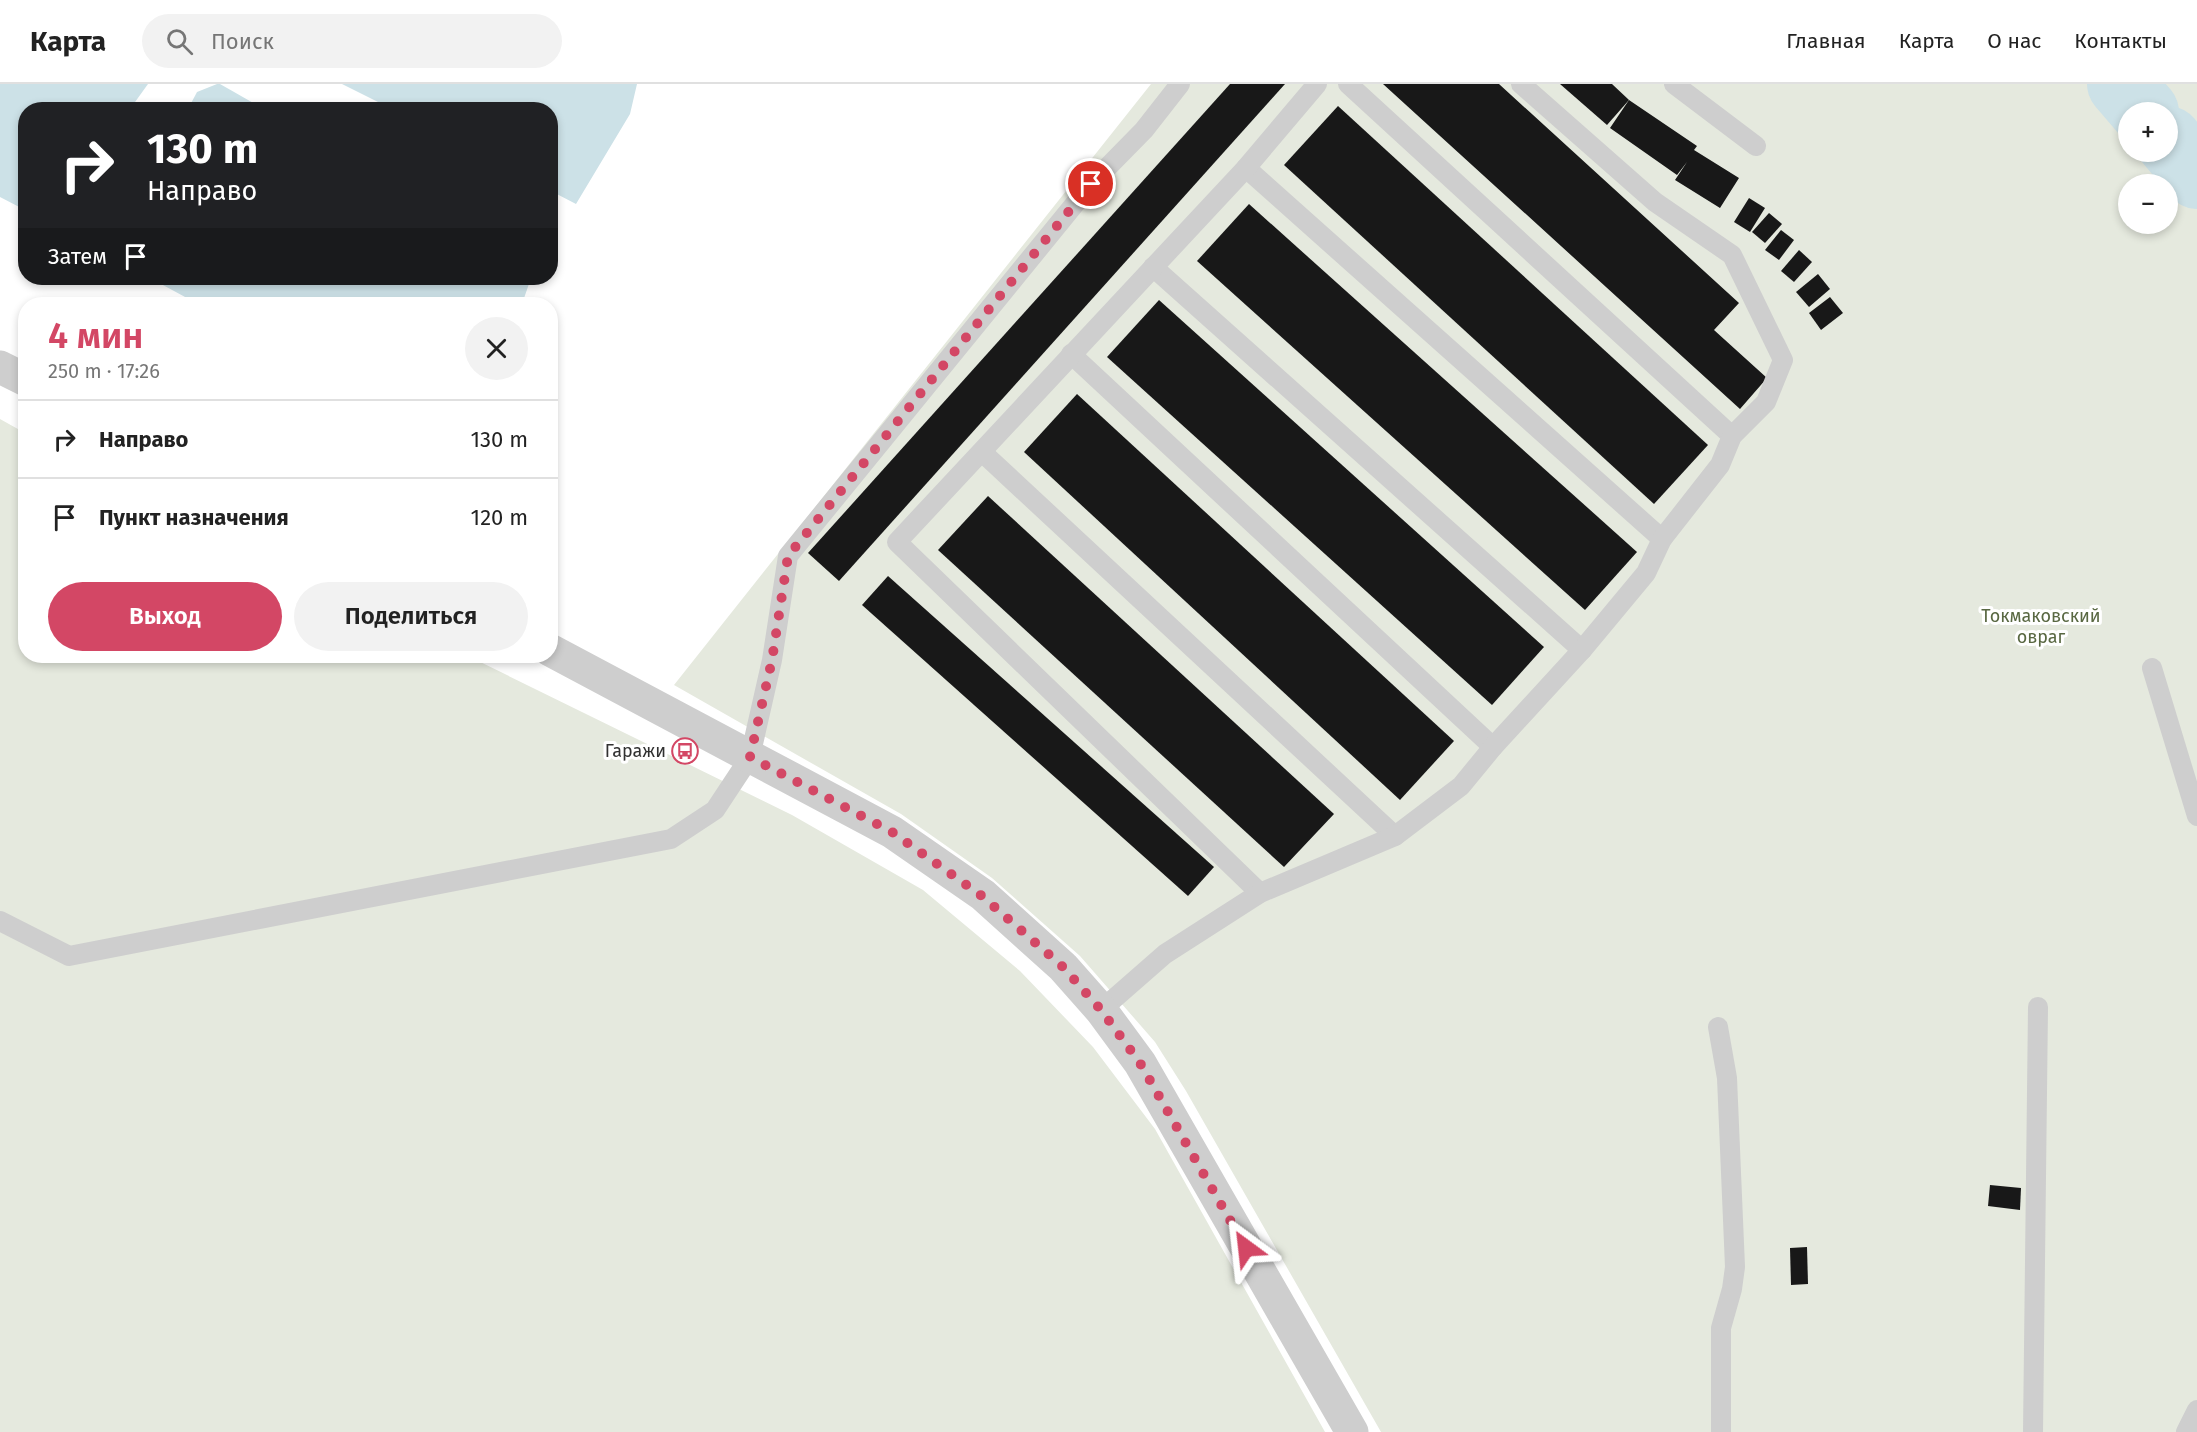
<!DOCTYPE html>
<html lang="ru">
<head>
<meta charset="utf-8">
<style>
  body { margin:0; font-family:"Fira Sans",sans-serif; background:#f2f2f2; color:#222; height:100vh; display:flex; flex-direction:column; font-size:22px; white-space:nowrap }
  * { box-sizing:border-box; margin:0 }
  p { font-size:20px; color:#767676 }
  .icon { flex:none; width:33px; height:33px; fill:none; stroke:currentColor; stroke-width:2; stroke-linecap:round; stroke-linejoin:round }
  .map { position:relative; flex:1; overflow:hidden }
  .panel { position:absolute; left:18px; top:213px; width:540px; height:366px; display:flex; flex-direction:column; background:#fff; border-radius:24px; box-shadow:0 3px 9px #0003 }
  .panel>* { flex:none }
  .top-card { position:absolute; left:18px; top:18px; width:540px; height:183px; border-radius:24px; box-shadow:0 3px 9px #0003; background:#202124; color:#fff; overflow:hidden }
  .fabs { position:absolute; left:2118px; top:18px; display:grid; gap:12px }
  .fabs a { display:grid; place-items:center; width:60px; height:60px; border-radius:50%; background:#fff; box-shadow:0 3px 9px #0003; font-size:30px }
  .pin { position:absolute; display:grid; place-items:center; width:51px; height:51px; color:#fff; margin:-26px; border:3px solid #fff; border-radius:50%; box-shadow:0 2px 6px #0007 }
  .me { position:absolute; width:66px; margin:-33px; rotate:330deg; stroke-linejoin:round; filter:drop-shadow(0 0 4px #0008) }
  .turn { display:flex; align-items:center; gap:21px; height:126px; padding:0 30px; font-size:27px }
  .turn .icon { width:78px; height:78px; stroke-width:2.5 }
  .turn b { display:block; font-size:42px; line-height:51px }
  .then { display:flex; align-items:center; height:57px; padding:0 30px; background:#0003; gap:12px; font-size:22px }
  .round { display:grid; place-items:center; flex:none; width:63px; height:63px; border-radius:32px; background:#f2f2f2 }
  .headline { display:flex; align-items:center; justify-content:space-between; height:102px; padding:0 30px }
  h1 { font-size:36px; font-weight:600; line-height:45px; color:#d34765 }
  .action { display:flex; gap:12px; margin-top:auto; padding:12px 30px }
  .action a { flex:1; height:69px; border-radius:36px; background:#d34765; color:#fff; font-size:24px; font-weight:600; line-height:69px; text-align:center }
  .action a+a { background:#f2f2f2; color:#222 }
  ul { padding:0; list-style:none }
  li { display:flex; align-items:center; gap:18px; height:78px; padding:0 30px; border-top:2px solid #e0e0e0 }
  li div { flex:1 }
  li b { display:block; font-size:22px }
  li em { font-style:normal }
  header { display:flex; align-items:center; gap:36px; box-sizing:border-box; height:84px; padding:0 30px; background:#fff; border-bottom:2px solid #e0e0e0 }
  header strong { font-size:28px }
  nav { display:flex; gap:33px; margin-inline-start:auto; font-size:21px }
  .search { width:420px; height:54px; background:#f2f2f2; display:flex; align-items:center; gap:15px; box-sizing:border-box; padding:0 21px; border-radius:33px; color:#767676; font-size:22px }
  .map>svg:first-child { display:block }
</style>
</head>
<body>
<header>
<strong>Карта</strong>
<div class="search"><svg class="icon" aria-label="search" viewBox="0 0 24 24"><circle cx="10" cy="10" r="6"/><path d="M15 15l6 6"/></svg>Поиск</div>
<nav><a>Главная</a><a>Карта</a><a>О нас</a><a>Контакты</a></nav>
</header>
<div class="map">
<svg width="2197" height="1348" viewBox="0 0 2197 1348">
  <rect width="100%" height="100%" fill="#fff"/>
  <g fill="#e5e9de" fill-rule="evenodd">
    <path d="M1151 0H2197V1348H1381L1186 1007 1155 958 1080 872 992 794 901 730 674 601ZM2128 28H2168V68H2128ZM2128 100H2168V140H2128Z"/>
    <path d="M0 335 25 349 26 572H468L792 731 923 806 1020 887 1093 963 1155 1045 1325 1348H0Z"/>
  </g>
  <g fill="#cce1e7">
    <path d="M0 0H148L130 25 26 26 25 126 0 113Z"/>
    <path d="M217 0H220L264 25H188L197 8Z"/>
    <path d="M342 0H637L630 30 576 120 551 107 550 26 392 25Z"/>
    <path d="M150 194H531L522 220H198Z"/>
  </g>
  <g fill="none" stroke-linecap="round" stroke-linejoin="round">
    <g stroke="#cce1e7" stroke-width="68">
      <path d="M2121 0 2145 28"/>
      <path d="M2168 56 2197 91"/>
    </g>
  </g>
  <g fill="#181818">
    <path d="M1230 0H1285L839 497 808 469Z"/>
    <path d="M1383 0H1499L1739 219 1714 246 1767 294 1740 325Z"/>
    <path d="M1560 0H1612L1629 16 1607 41Z"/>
    <path d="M1629 16 1697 62 1694 66 1739 94 1720 124 1675 96 1687 78 1677 91 1610 44Z"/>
    <path d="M1338 22 1708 361 1654 420 1284 81Z"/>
    <path d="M1749 114 1765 124 1750 148 1734 138Z"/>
    <path d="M1249 120 1637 468 1585 526 1197 177Z"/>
    <path d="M1769 129 1782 140 1765 159 1752 148Z"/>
    <path d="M1781 146 1794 156 1779 176 1765 166Z"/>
    <path d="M1799 166 1812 178 1794 198 1781 187Z"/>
    <path d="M1818 190 1830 205 1809 223 1796 208Z"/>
    <path d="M1830 213 1843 229 1821 246 1809 229Z"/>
    <path d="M1159 216 1544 563 1492 621 1107 273Z"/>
    <path d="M1077 310 1454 657 1400 716 1024 368Z"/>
    <path d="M988 412 1334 730 1284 783 938 466Z"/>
    <path d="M888 492 1214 783 1188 812 862 521Z"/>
    <path d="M1990 1101 2021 1104 2020 1126 1988 1122Z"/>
    <path d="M1807 1163 1808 1200 1791 1201 1790 1164Z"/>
  </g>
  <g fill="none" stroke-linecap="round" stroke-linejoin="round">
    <g stroke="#cecece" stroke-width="20">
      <path d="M1348 0 1732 352"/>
      <path d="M1674 0 1756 62"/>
      <path d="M1246 84 1662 455"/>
      <path d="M1153 183 1582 566"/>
      <path d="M1071 270 1493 663"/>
      <path d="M982 368 1395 752"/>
      <path d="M2152 584 2197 732"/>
      <path d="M1260 809 897 458 1246 84 1317 0"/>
      <path d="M0 837 69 872 671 755 715 726 750 673 772 576 788 472 1091 100 1144 46 1180 0"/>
      <path d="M1101 926 1165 870 1260 809 1395 752 1461 702 1493 663 1582 566 1646 489 1662 455 1720 381 1732 352 1766 318 1783 276 1732 171 1655 118 1521 0"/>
      <path d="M1718 943 1727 994 1735 1183 1732 1205 1721 1244V1348"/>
      <path d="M2033 1348 2038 923"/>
      <path d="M2186 1348 2197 1326"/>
    </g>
    <g stroke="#cecece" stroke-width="33">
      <path d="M0 283 26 296"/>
      <path d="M550 566 892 748 983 811 1063 883 1101 926 1140 979 1352 1348"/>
    </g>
  </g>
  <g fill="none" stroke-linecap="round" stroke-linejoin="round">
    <path stroke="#d34765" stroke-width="10" stroke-dasharray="0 18" d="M1091 100 788 472 772 576 750 673 892 748 982 812 1063 883 1101 926 1140 979 1246 1164"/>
  </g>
  <defs>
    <g id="bus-ring" transform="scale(1.35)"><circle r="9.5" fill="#fff" stroke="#d34765" stroke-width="1.5"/><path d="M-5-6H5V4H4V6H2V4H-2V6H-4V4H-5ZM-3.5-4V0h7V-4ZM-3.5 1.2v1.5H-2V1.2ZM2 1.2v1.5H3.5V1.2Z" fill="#d34765"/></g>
  </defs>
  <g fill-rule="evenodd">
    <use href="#bus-ring" x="685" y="667"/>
  </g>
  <g text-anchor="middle" stroke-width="6" stroke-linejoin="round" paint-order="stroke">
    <g font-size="18" fill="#596842" stroke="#fff">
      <text x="2041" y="538">Токмаковский<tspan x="2041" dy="21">овраг</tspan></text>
    </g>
    <g font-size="18" fill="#313131" stroke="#fff" text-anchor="end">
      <text x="666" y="673">Гаражи</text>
    </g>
  </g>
</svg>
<div class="fabs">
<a>+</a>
<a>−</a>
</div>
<div class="pin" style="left:1091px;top:100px;background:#d93025"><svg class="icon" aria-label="arrive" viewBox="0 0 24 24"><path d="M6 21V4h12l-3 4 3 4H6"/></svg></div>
<svg class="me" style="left:1246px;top:1164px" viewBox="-20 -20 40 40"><path d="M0-17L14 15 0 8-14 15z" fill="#d34765" stroke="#fff" stroke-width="4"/></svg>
<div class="top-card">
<div class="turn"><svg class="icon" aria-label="right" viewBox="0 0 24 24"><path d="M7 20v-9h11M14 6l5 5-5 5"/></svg><div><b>130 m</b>Направо</div></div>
<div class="then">Затем<svg class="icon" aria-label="arrive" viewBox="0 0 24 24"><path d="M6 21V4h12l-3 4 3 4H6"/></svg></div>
</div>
<section class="panel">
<div class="headline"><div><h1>4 мин</h1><p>250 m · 17:26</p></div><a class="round"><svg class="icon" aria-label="close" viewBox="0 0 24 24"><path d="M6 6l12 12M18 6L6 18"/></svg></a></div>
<ul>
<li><svg class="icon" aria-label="right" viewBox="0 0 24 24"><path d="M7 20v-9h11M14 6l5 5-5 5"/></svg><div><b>Направо</b></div><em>130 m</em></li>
<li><svg class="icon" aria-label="arrive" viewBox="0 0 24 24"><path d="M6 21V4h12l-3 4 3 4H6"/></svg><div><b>Пункт назначения</b></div><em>120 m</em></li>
</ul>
<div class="action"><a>Выход</a><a>Поделиться</a></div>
</section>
</div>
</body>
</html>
